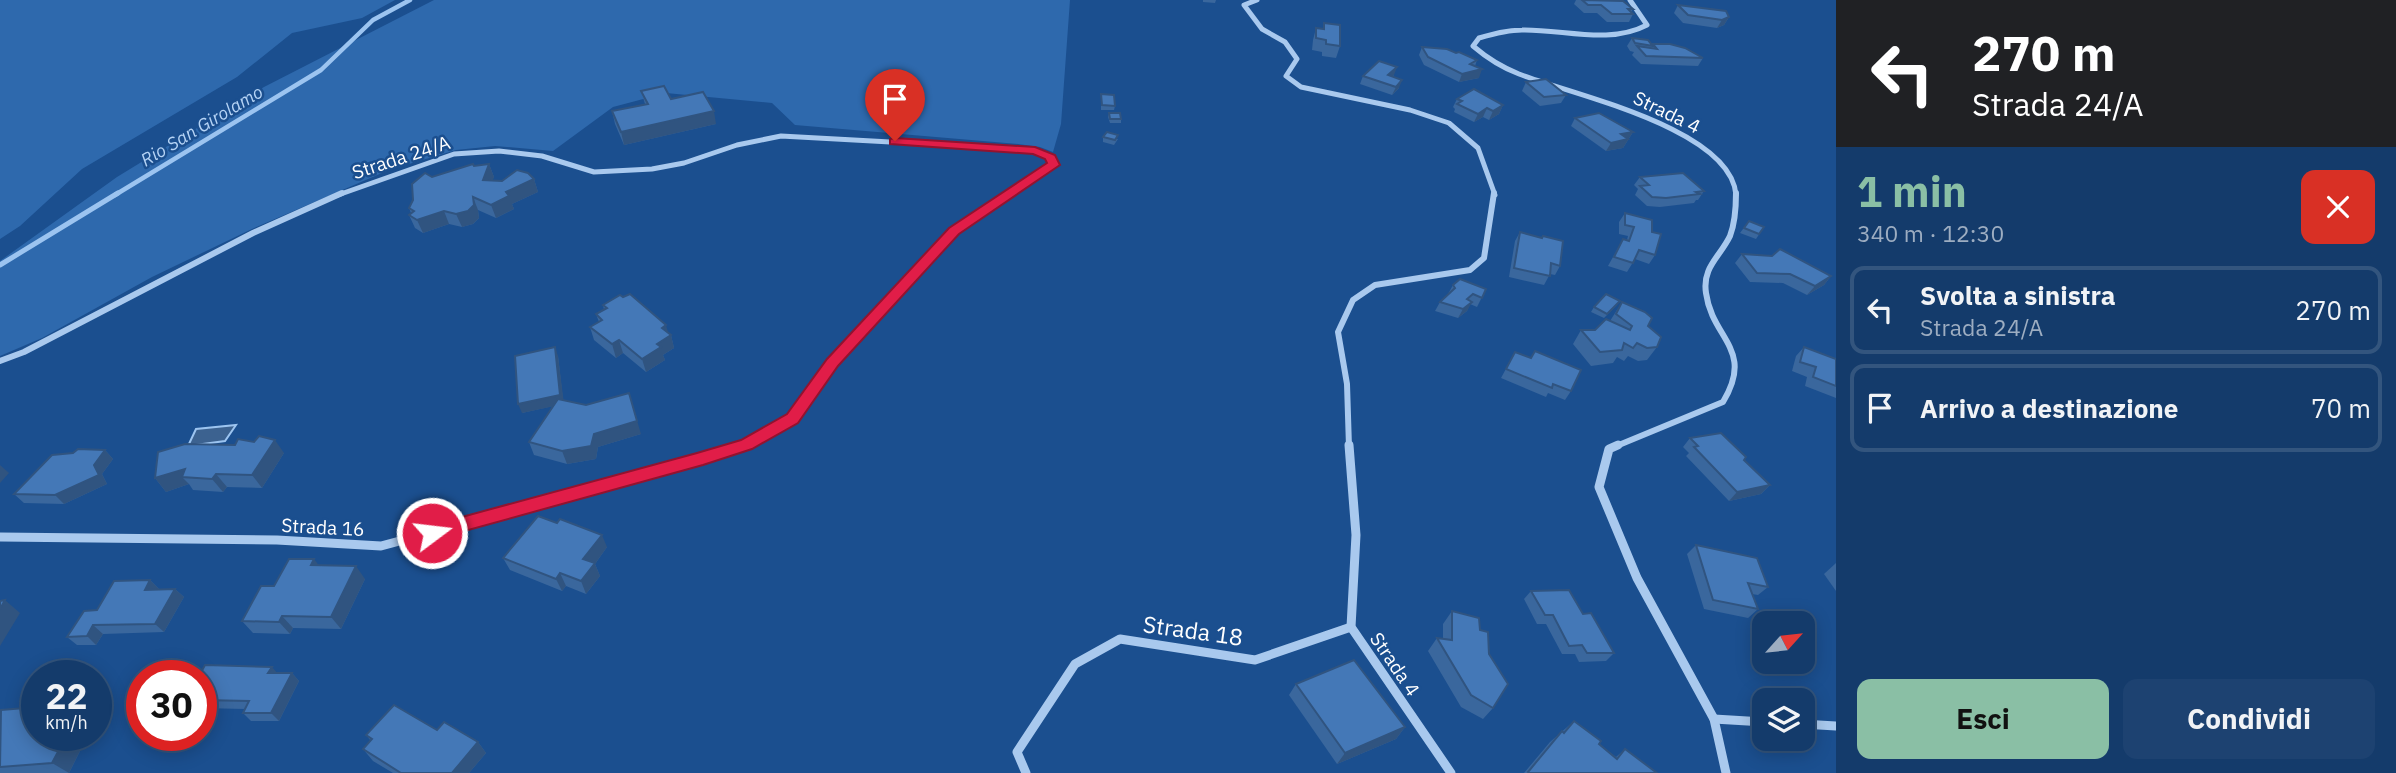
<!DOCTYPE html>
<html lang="it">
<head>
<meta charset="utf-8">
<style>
  body { margin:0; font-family:"IBM Plex Sans",sans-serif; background:#1d4271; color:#f1f3f6; height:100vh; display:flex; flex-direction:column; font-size:26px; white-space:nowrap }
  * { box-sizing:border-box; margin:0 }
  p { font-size:23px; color:#9dadc1 }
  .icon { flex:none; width:38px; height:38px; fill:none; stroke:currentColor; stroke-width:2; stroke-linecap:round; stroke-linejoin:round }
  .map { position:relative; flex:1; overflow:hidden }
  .details { display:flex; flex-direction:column; background:#143b6b; width:560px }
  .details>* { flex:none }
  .hud { background:#202124; color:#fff; overflow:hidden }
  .needle { width:46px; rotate:63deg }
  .tools { position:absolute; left:1752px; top:611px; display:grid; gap:14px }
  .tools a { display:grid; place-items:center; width:63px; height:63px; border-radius:14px; background:#143b6b; box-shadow:0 4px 18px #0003,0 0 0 2px #33557e; font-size:35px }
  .speed { position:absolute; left:21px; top:660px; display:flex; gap:14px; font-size:35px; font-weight:700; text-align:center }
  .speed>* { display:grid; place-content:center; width:91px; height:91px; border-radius:50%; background:#143b6b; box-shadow:0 4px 18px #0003,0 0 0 2px #33557e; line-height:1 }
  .speed small { font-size:18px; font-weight:400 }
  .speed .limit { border:10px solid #d22; background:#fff; color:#111 }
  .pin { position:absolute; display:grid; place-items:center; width:60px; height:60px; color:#fff; margin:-72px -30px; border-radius:50% 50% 50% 0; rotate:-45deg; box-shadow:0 0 7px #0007 }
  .pin .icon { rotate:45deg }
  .me { position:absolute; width:77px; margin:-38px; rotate:75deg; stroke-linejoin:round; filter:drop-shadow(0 0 5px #0008) }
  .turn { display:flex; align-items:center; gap:24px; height:147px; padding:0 21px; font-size:32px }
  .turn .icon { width:91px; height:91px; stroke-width:2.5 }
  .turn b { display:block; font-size:49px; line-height:60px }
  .round { display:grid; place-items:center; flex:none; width:74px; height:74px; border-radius:14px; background:#1d4271 }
  .headline { display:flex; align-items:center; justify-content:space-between; height:119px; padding:0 21px }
  h1 { font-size:42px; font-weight:800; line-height:52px; color:#8abfa5 }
  .button { display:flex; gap:14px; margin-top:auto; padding:14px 21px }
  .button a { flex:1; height:80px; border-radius:14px; background:#8abfa5; color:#111; font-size:28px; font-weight:800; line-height:80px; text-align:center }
  .button a+a { background:#1d4271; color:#f1f3f6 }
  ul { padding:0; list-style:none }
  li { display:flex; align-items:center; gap:21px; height:88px; margin:0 14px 10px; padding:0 7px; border:4px solid #33557e; border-radius:14px }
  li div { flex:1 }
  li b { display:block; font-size:26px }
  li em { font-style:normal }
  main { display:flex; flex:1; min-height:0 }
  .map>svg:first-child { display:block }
</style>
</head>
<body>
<main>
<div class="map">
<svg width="1836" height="773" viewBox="0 0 1836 773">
  <rect width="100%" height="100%" fill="#1b4f8f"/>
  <g fill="#2e69ad">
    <path d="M0 0H395L362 18 292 33 237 77 82 169 20 226 0 239Z"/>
    <path d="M434 0H1070L1061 124 1053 152 1040 147 1018 144 795 125 772 103 666 93 613 107 553 151 495 146 456 150 389 170 254 228 152 277 42 338 0 356V261L117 177 264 87Z"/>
  </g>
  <path fill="#3c6290" stroke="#9cc4f0" stroke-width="2" d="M236 425 225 441 188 446 196 429Z"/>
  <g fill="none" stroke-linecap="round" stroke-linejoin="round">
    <path stroke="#9cc4f0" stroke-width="4.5" d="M115 195 321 70 373 20 410 0"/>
    <path stroke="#9cc4f0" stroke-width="5" d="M0 265 118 193"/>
    <g stroke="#a9c9ee" stroke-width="5">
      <path d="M1257 0 1244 5 1262 29 1285 42 1297 59 1286 76 1301 87 1410 110 1449 123 1478 148 1495 195"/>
      <path d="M1630 0 1647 25C1609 45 1563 29 1522 30 1507 30 1493 34 1479 38L1473 46C1487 58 1501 67 1519 74 1570 94 1731 128 1736 195"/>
      <path d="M338 195 454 154 499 151 542 156 594 172 652 169 684 163 737 145 781 136 1035 150 1047 154 1053 161 1047 171 1010 195"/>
    </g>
    <g stroke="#a9c9ee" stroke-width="6">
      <path d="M0 361 24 352 253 233 342 193"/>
      <path d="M738 447 793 419 832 362 954 231 1012 193"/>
      <path d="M1349 447 1347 384 1338 332 1353 300 1375 285 1470 270 1484 258 1494 193"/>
      <path d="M1614 447 1723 402C1755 349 1712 339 1706 293 1702 267 1720 257 1730 236 1735 223 1736 207 1736 193"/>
    </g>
    <g stroke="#a9c9ee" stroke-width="9">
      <path d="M1349 445 1356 535 1351 627 1451 773"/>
      <path d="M1618 445 1609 449 1599 487 1637 578 1714 719 1726 773"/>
      <path d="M0 537 277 540 381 546 672 468 743 445"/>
      <path d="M1714 719 1764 722"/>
      <path d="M1802 724 1836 726"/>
      <path d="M1026 773 1017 752 1075 664 1120 639 1255 660 1351 627"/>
    </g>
  </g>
  <g fill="#3a679d">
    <path d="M1203 0H1216L1215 3 1203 2Z"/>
    <path d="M1576 0H1616L1633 9 1631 12 1633 14 1629 22H1607L1597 13H1584L1574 4Z"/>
    <path d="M1678 5 1729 17 1724 25 1717 28 1683 23 1674 13Z"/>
    <path d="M1324 23 1340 46 1336 58 1322 56V52L1312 50 1313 40 1316 28 1323 29Z"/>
    <path d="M1632 38 1652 44 1703 58 1698 66 1641 64 1632 55 1634 52 1630 51 1627 46Z"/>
    <path d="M1422 47 1456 53 1477 60 1475 66 1479 78 1459 82 1424 65 1419 55Z"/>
    <path d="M1394 75 1392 77 1399 88 1392 95 1360 84 1363 76Z"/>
    <path d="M1526 82 1566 95 1561 103 1540 106 1522 91Z"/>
    <path d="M641 91 671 99 716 124 624 145 615 124 612 111 645 104Z"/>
    <path d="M1101 94 1115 106 1114 110H1101Z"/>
    <path d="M1457 99 1503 105 1499 114 1489 120 1483 117 1474 122 1454 112 1455 109 1453 107Z"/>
    <path d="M1109 113 1121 119V123H1110L1108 117Z"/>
    <path d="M1575 118 1633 132 1623 148 1606 151 1571 126Z"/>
    <path d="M1103 137 1118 139 1114 145 1103 142Z"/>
    <path d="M489 164 494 177 492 180 502 181 534 179 538 192 512 204 514 209 496 218 478 210 479 218 473 224 462 227 449 224 423 233 415 228 409 215 411 213 409 208 432 177 474 166Z"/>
    <path d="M1640 177 1704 191 1698 200H1696L1694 203 1660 207 1647 206 1635 195 1638 189 1634 185Z"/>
    <path d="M1625 213 1652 232 1655 255 1649 264 1635 259 1627 272 1608 266 1623 239 1627 240 1628 236 1619 234V222Z"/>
    <path d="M1749 221 1764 227 1756 239 1740 233Z"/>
    <path d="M1520 232 1542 238 1543 236 1560 266 1555 275 1550 274 1544 285 1509 277 1515 241Z"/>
    <path d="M1742 254 1831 276 1824 285 1807 295 1783 283 1750 282 1735 263Z"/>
    <path d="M1453 285 1486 289 1477 307 1470 304 1467 311 1458 318 1435 311 1440 302 1448 294Z"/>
    <path d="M1622 302 1648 326 1657 347 1647 360 1638 361 1628 356 1624 361 1617 357 1613 363 1591 366 1573 344 1581 330H1595L1610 321Z"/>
    <path d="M603 305 668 332 671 335 674 348 663 355 665 360 646 372 623 353 616 358 594 340 590 327 599 322 596 314 604 310Z"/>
    <path d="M1617 305 1604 318 1591 312 1594 307Z"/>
    <path d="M1804 347 1836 359V398L1805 386 1807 377 1792 371 1796 356Z"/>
    <path d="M1515 352 1571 391 1565 400 1548 393 1546 397 1501 378Z"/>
    <path d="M558 356 563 400 641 434 598 447 596 459 567 464 534 455 529 442 553 406 522 413Z"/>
    <path d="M1690 438 1744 460 1770 485 1761 494 1729 501 1686 456 1689 453 1683 447Z"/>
    <path d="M105 450 113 459 102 474 107 484 64 504 24 503 14 494Z"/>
    <path d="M284 453 262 488 227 487 223 492 193 490 189 484 166 492 155 478Z"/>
    <path d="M1696 545 1768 587 1758 595 1752 594 1758 609 1748 618 1704 609 1687 554Z"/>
    <path d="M607 547 595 564 600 576 586 594 566 586 562 591 510 570 503 558Z"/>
    <path d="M1836 563V591L1824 574Z"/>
    <path d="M319 565 365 579 341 629 293 628 290 634 253 633 242 621 274 586Z"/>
    <path d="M150 580 159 589H175L184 597 164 632 103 634 96 645H77L67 637 97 610Z"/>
    <path d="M1531 591 1583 614 1614 653 1606 661 1579 662 1575 654H1562L1546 624H1537L1524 599Z"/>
    <path d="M1452 611 1480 630 1489 654 1493 708 1483 719 1461 707 1428 651 1437 638 1443 639V624Z"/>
    <path d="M277 673H292L299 681 279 721H251L243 713 245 709 201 708V676Z"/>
    <path d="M1296 684 1405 727 1396 739 1337 764 1289 695Z"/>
    <path d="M0 711 88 735 69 773H0Z"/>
    <path d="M1574 721 1599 744 1616 757 1625 749 1657 773H1524L1550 742Z"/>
    <path d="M437 730 478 742 486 753 469 773H393L373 761 363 749 371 741 366 735Z"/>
  </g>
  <g fill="#305480">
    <path d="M1729 17 1724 25 1717 28 1722 20Z"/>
    <path d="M1397 67 1394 75 1385 84 1388 75Z"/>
    <path d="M1482 69 1479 78 1459 82 1462 74Z"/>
    <path d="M1402 80 1399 88 1392 95 1396 87Z"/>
    <path d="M1503 105 1499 114 1489 120 1493 111Z"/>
    <path d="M1487 108 1483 117 1474 122 1478 114Z"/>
    <path d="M714 111 716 124 624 145 621 132Z"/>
    <path d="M1633 132 1623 148 1606 151 1611 143 1621 134Z"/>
    <path d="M489 164 494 177 488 193 483 180Z"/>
    <path d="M534 179 538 192 512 204 514 209 496 218 491 205 506 192Z"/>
    <path d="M473 197 478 210 479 218 473 224 462 227 456 214Z"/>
    <path d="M444 211 449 224 423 233 417 220Z"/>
    <path d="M1831 276 1824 285 1807 295 1815 286Z"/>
    <path d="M1472 302 1467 311 1458 318 1463 309Z"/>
    <path d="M666 325 669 336 671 335 674 348 663 355 665 360 646 372 642 359 657 344 662 328Z"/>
    <path d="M619 340 623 353 616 358 612 344Z"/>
    <path d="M555 347 558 356 564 404 522 413 518 404Z"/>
    <path d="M629 393 641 434 598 447 596 459 567 464 562 451 594 434Z"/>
    <path d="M275 440 284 453 262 488 252 475Z"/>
    <path d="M105 450 113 459 102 474 107 484 64 504 55 495 94 465Z"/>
    <path d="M0 465 9 473 0 483Z"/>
    <path d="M185 469 182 477 189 484 166 492 155 478Z"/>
    <path d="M216 474 227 487 223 492 212 479Z"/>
    <path d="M1770 485 1761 494 1729 501 1737 492Z"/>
    <path d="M602 535 607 547 595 564 600 576 586 594 581 581 583 559Z"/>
    <path d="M314 559 324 572 311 565Z"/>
    <path d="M356 566 365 579 341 629 331 617Z"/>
    <path d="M560 573 566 586 562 591 556 579Z"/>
    <path d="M150 580 159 589 145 590Z"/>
    <path d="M175 589 184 597 164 632 155 624Z"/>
    <path d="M5 600 20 613 0 646V609Z"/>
    <path d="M282 616 293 628 290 634 279 622Z"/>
    <path d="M93 625 103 634 96 645 87 636Z"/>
    <path d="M272 667 279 675 268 673Z"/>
    <path d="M292 673 299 681 279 721 271 713Z"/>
    <path d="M1405 727 1396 739 1337 764 1345 753Z"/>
    <path d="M67 735H88L69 773 52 763Z"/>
    <path d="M478 742 486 753 469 773H452Z"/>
  </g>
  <g fill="#4478b7" stroke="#305480" stroke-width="2">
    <path d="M1582 0 1623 1 1633 9H1628L1633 14H1612L1601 5H1588Z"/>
    <path d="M1678 5 1726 11 1729 17 1722 20 1688 15Z"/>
    <path d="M1324 23 1340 25V46L1326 44V40L1316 38V28L1324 29Z"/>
    <path d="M1632 38 1648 40 1653 46 1635 43Z"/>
    <path d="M1653 44H1670L1685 48 1703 58 1646 56 1637 46 1657 49Z"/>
    <path d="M1422 47 1447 49 1456 53 1459 52 1477 60 1470 64 1482 69 1462 74 1428 57Z"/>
    <path d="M1379 61 1397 67 1388 75 1402 80 1396 87 1363 76Z"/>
    <path d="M1546 79 1566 95 1544 97 1526 82Z"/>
    <path d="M664 86 671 99 703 92 714 111 621 132 612 111 648 104 641 91Z"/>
    <path d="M1474 89 1503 105 1493 111 1487 108 1478 114 1457 104 1462 101 1457 99Z"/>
    <path d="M1101 94 1114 95 1115 106 1102 105Z"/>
    <path d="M1109 113H1120L1121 119H1110Z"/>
    <path d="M1599 113 1633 132 1621 134 1628 139 1611 143 1575 118Z"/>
    <path d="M1107 132 1118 135 1115 140 1103 137Z"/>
    <path d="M473 164 474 166 489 164 483 180 502 181 517 170 528 173 534 179 506 192 509 196 491 205 473 197 474 205 468 211 456 214 444 211 417 220 409 215 414 211 409 208 413 200 412 184 425 173 432 177Z"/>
    <path d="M1683 173 1704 191 1696 192 1700 194 1666 198 1652 197 1640 186 1649 185 1640 177Z"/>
    <path d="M1625 213 1652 220V232L1661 234 1655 255 1639 250 1633 263 1614 257 1623 239 1629 241 1634 227 1625 225Z"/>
    <path d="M1749 221 1764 227 1759 234 1744 228Z"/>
    <path d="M1520 232 1542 238 1543 236 1563 241 1560 266 1551 263 1550 276 1514 268Z"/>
    <path d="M1780 249 1831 276 1815 286 1790 274 1757 273 1742 254 1772 256Z"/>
    <path d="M1460 279 1486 289 1482 298 1473 294 1467 299 1472 302 1463 309 1440 302 1455 288 1453 285Z"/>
    <path d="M630 294 666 325 662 328 671 335 657 344 661 347 642 359 619 340 612 344 590 327 602 320 596 314 607 308 603 305 620 295 623 297Z"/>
    <path d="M1606 294 1620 301 1607 314 1594 307Z"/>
    <path d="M1622 302 1645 312 1652 318 1648 326 1661 337 1657 347 1647 348 1637 343 1633 348 1624 343 1622 350 1600 352 1581 330H1595L1606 319 1630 330 1632 326 1616 314Z"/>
    <path d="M555 347 560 395 518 404 515 356Z"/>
    <path d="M1804 347 1836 359V386L1813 377 1816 367 1800 362Z"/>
    <path d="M1535 351 1581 370 1571 391 1553 384 1552 388 1506 369 1515 352 1531 358Z"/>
    <path d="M629 393 637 421 594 434 591 446 562 451 529 442 558 399 586 405Z"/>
    <path d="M1721 433 1746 457 1744 460 1770 485 1737 492 1694 447 1698 446 1690 438Z"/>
    <path d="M259 436 275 440 252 475 216 474 212 479 182 477 185 469 155 478 158 452 185 444 235 445 238 439 254 442Z"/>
    <path d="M78 449 105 450 94 465 99 475 55 495 14 494 52 455 73 453Z"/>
    <path d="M538 516 557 523 560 519 602 535 583 559 595 563 581 581 560 573 556 579 503 558Z"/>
    <path d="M1696 545 1757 558 1768 587 1748 583 1758 609 1713 600Z"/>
    <path d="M289 559H314L311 565 356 566 331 617 282 616 279 622 242 621 261 586H274Z"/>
    <path d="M150 580 145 590 175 589 155 624 93 625 87 636 67 637 84 611 97 610 114 581Z"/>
    <path d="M1569 590 1583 614 1591 613 1614 653H1587L1582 645 1569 646 1553 615H1545L1531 591Z"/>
    <path d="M5 600 0 609V601Z"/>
    <path d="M1452 611 1479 618 1480 630 1488 632 1489 654 1508 684 1493 708 1471 695 1437 638 1452 640Z"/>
    <path d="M1354 660 1405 727 1345 753 1296 684Z"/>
    <path d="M205 665 272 667 268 673H292L271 713H243L249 701 201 700V676H199Z"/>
    <path d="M394 705 437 730 444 722 478 742 452 773H401L363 749 372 739 366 735Z"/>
    <path d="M37 707V735H67L52 763 0 767 1 710Z"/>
    <path d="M1574 721 1601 741 1599 744 1617 759 1625 749 1657 773H1529L1528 772 1562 731 1564 733Z"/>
  </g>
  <path fill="#e11d48" stroke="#92132f" stroke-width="2" d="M895 138 1035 147 1055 155 1060 165 959 234 838 366 798 423 752 449 703 465 432 540 425 538 423 533 425 527 697 453 741 440 787 414 827 359 949 228 1047 163 1045 159 1033 154 890 144V139Z"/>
  <g text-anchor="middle" stroke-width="5" stroke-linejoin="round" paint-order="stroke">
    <g font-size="18" font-style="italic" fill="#b5d3f5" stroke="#1b4f8f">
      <text transform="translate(202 126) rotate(-31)" y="6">Rio San Girolamo</text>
    </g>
    <g font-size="19" fill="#fff" stroke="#1b4f8f">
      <text transform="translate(1667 112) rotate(26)" y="7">Strada 4</text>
      <text transform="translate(401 157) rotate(-18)" y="7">Strada 24/A</text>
      <text transform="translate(323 527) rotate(3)" y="7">Strada 16</text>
      <text transform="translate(1395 664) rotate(56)" y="7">Strada 4</text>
    </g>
    <g font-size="23" fill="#fff" stroke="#1b4f8f">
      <text transform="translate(1193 631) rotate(8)" y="8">Strada 18</text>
    </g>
  </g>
</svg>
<div class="tools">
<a><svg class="needle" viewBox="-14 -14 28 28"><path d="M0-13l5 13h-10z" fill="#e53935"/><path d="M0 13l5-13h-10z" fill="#9dadc1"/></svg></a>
<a><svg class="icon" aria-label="layers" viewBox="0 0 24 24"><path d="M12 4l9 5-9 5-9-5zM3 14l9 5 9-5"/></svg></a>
</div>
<div class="speed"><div>22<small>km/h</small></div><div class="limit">30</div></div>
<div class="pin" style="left:895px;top:141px;background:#d93025"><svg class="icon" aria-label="arrive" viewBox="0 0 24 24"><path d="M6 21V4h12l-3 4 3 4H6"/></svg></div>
<svg class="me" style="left:432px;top:533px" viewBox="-20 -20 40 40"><circle r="17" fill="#e11d48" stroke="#fff" stroke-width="3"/><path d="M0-11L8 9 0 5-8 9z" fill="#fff"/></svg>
</div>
<section class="details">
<div class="hud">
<div class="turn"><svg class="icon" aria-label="left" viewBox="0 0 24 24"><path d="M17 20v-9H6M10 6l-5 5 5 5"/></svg><div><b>270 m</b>Strada 24/A</div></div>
</div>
<div class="headline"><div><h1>1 min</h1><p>340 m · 12:30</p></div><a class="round" style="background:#d93025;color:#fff"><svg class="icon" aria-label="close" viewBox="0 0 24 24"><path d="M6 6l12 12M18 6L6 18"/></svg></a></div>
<ul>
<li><svg class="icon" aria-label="left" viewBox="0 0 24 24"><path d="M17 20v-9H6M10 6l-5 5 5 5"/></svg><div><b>Svolta a sinistra</b><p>Strada 24/A</p></div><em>270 m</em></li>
<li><svg class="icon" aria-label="arrive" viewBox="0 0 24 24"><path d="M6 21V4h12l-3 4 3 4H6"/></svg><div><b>Arrivo a destinazione</b></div><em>70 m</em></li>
</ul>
<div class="button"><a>Esci</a><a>Condividi</a></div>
</section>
</main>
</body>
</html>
